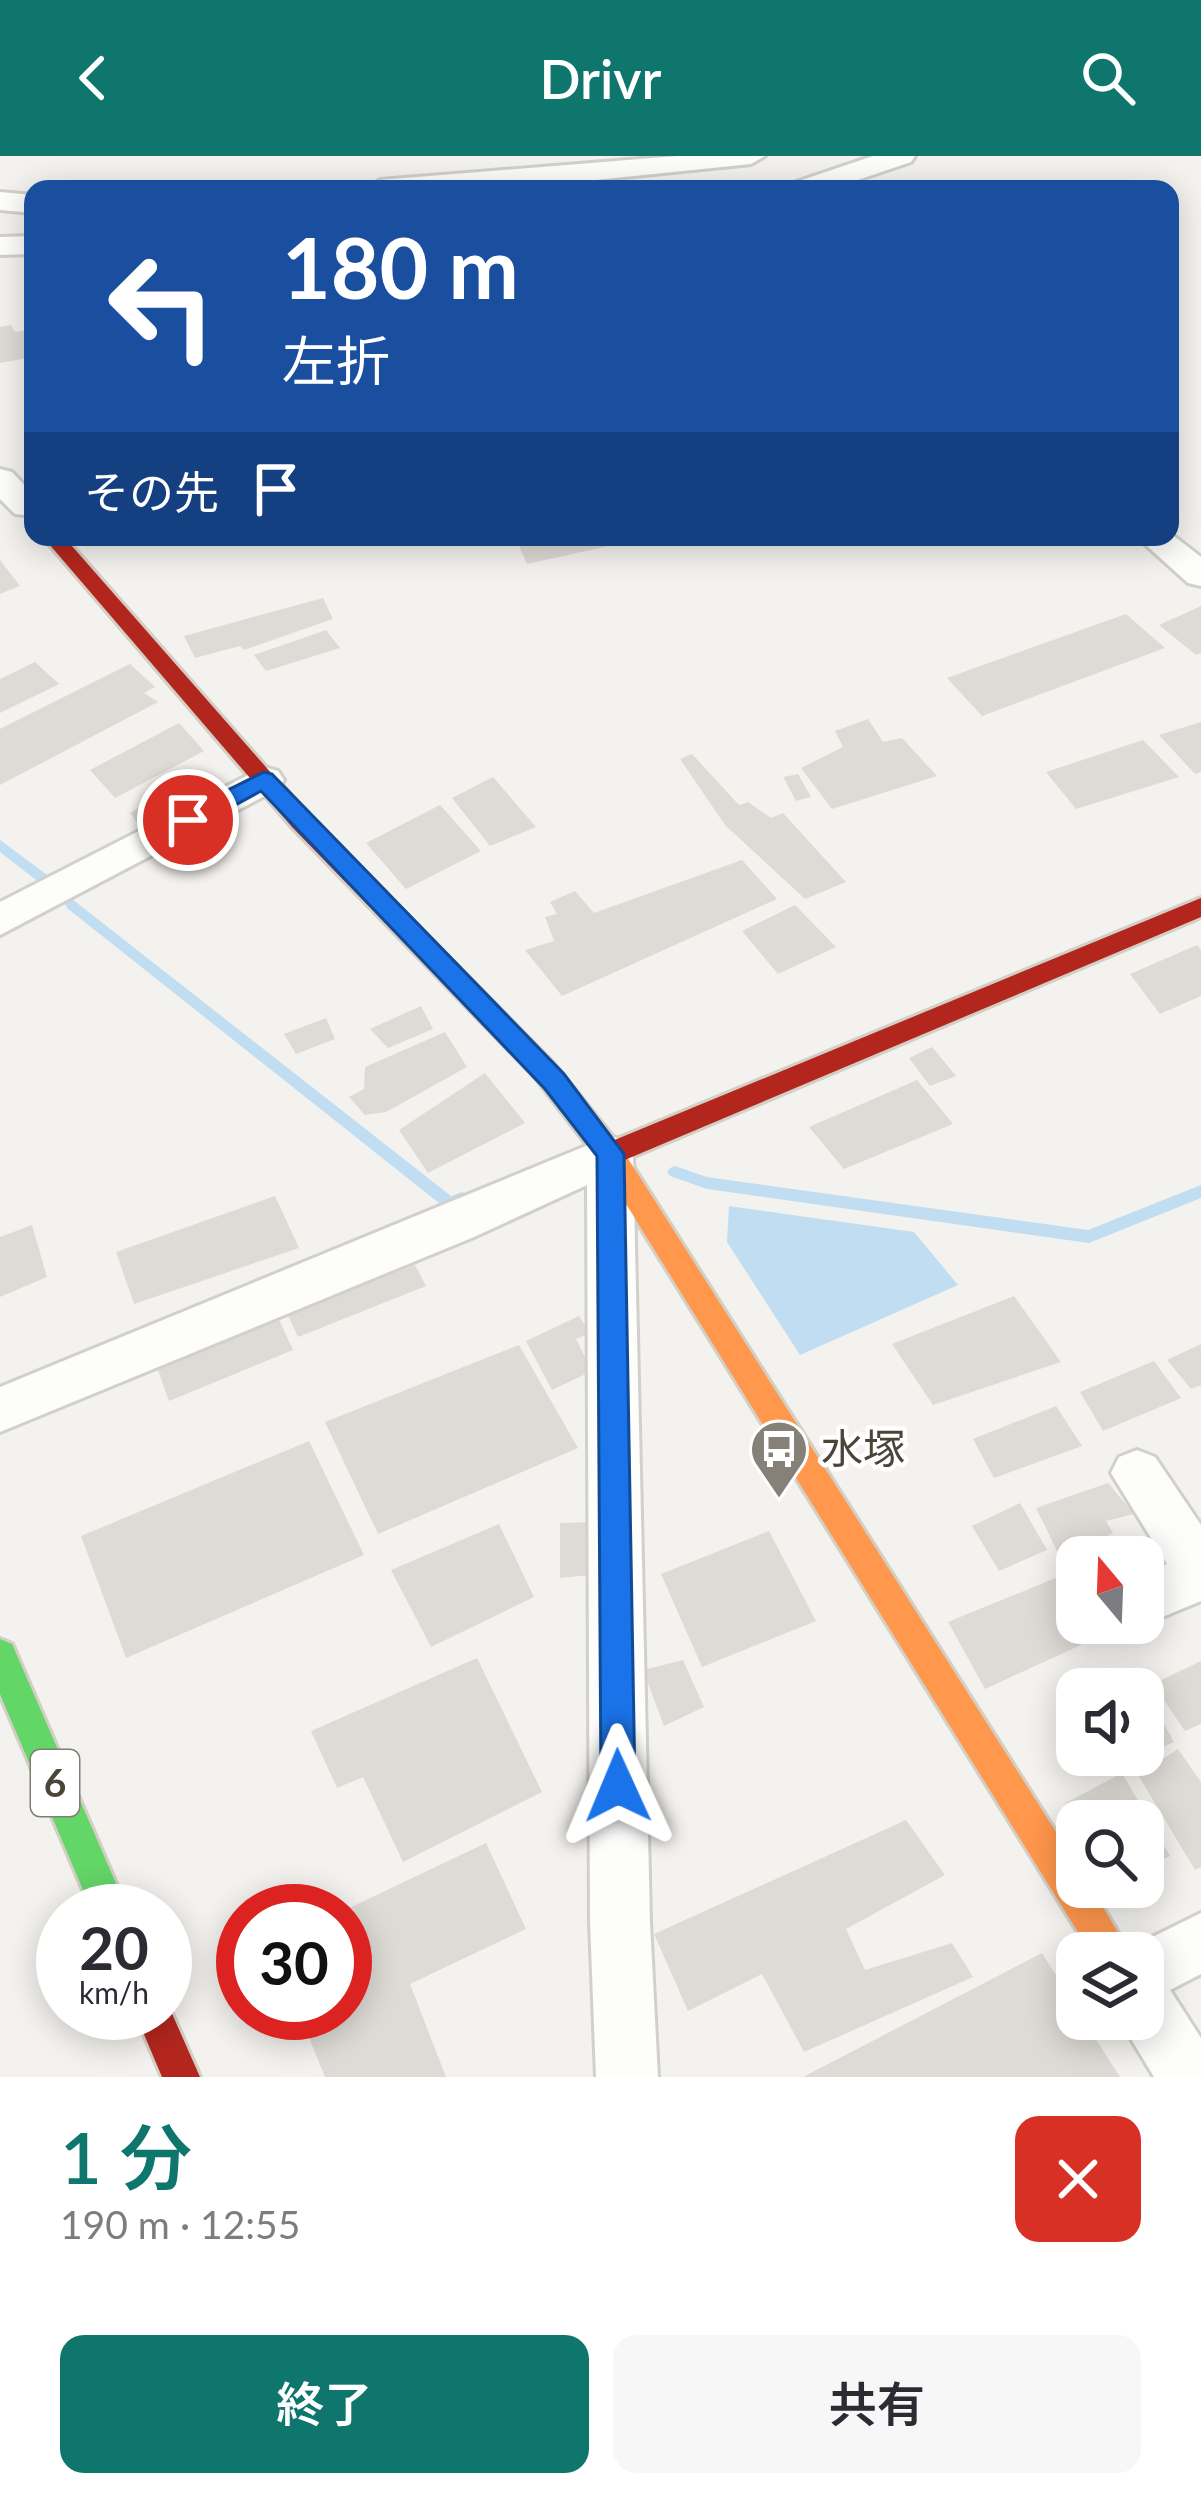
<!DOCTYPE html>
<html lang="ja">
<head>
<meta charset="utf-8">
<style>
  body { margin:0; font-family:Lato,"Noto Sans JP",sans-serif; background:#f7f7f7; color:#2b2b33; height:100vh; display:flex; flex-direction:column; font-size:45px; white-space:nowrap }
  * { box-sizing:border-box; margin:0 }
  p { font-size:39px; color:#7c7c81 }
  .icon { flex:none; width:66px; height:66px; fill:none; stroke:currentColor; stroke-width:2; stroke-linecap:round; stroke-linejoin:round }
  .map { position:relative; height:1921px; overflow:hidden }
  .drawer { display:flex; flex-direction:column; background:#fff; flex:1 }
  .drawer>* { flex:none }
  .banner { position:absolute; left:24px; top:24px; width:1155px; height:366px; border-radius:24px; box-shadow:0 6px 30px #0003; background:#1a4fa0; color:#fff; overflow:hidden }
  .needle { width:78px; rotate:341deg }
  .tools { position:absolute; left:1056px; top:1380px; display:grid; gap:24px }
  .tools a { display:grid; place-items:center; width:108px; height:108px; border-radius:24px; background:#fff; box-shadow:0 6px 30px #0003; font-size:60px }
  .speed { position:absolute; left:36px; top:1728px; display:flex; gap:24px; font-size:60px; font-weight:700; text-align:center }
  .speed>* { display:grid; place-content:center; width:156px; height:156px; border-radius:50%; background:#fff; box-shadow:0 6px 30px #0003; line-height:1 }
  .speed small { font-size:30px; font-weight:400 }
  .speed .limit { border:18px solid #d22; background:#fff; color:#111 }
  .pin { position:absolute; display:grid; place-items:center; width:102px; height:102px; color:#fff; margin:-51px; border:6px solid #fff; border-radius:50%; box-shadow:0 3px 12px #0007 }
  .me { position:absolute; width:132px; margin:-66px; rotate:359deg; stroke-linejoin:round; filter:drop-shadow(0 0 9px #0008) }
  .turn { display:flex; align-items:center; gap:42px; height:252px; padding:0 60px; font-size:54px }
  .turn .icon { width:156px; height:156px; stroke-width:2.5 }
  .turn b { display:block; font-size:84px; line-height:102px }
  .then { display:flex; align-items:center; height:114px; padding:0 60px; background:#0003; gap:24px; font-size:45px }
  .round { display:grid; place-items:center; flex:none; width:126px; height:126px; border-radius:24px; background:#f7f7f7 }
  .head { display:flex; align-items:center; justify-content:space-between; height:204px; padding:0 60px }
  h1 { font-size:72px; font-weight:600; line-height:90px; color:#0f766e }
  .cta { display:flex; gap:24px; margin-top:auto; padding:24px 60px }
  .cta a { flex:1; height:138px; border-radius:24px; background:#0f766e; color:#fff; font-size:48px; font-weight:600; line-height:138px; text-align:center }
  .cta a+a { background:#f7f7f7; color:#2b2b33 }
  header { display:flex; justify-content:space-between; align-items:center; height:156px; padding:0 60px; background:#0f766e; color:#fff; font-size:54px; font-weight:600 }
  .map>svg:first-child { display:block }
</style>
</head>
<body>
<header><svg class="icon" aria-label="back" viewBox="0 0 24 24"><path d="M15 5l-7 7 7 7"/></svg>Drivr<svg class="icon" aria-label="search" viewBox="0 0 24 24"><circle cx="10" cy="10" r="6"/><path d="M15 15l6 6"/></svg></header>
<div class="map">
<svg width="1201" height="1921" viewBox="0 0 1201 1921">
  <rect width="100%" height="100%" fill="#f4f2ee"/>
  <path fill="#c0ddf1" d="M729 1050 914 1076 958 1129 800 1199 727 1086Z"/>
  <g fill="none" stroke-linecap="round" stroke-linejoin="round">
    <g fill="#c0ddf1" fill-rule="evenodd">
      <path d="M0 684 50 721 52 724 50 727H40L0 696Z"/>
      <path d="M72 743 451 1040 462 1036 467 1038 470 1042 467 1046 449 1053 444 1051 67 752 65 748 67 744Z"/>
      <path d="M675 1010 707 1021 1088 1074 1201 1029V1042L1089 1087 707 1033 670 1020 667 1016 670 1012Z"/>
    </g>
  </g>
  <g fill="#dedbd6">
    <path d="M11 169 15 176 33 173V201L0 207V171Z"/>
    <path d="M515 381H640V383L527 408Z"/>
    <path d="M0 404 20 430 0 438Z"/>
    <path d="M323 442 333 463 244 494 240 490 195 502 184 480Z"/>
    <path d="M1201 450V497L1196 499 1159 469Z"/>
    <path d="M1126 458 1165 492 982 560 947 522Z"/>
    <path d="M326 474 340 492 266 515 254 499Z"/>
    <path d="M35 506 59 528 0 557V523Z"/>
    <path d="M130 508 155 531 144 537 158 546 0 629V573Z"/>
    <path d="M868 563 883 586 902 582 937 620 832 653 801 612 843 591 835 575Z"/>
    <path d="M1201 566V616L1195 618 1159 579Z"/>
    <path d="M179 567 204 595 115 642 90 614Z"/>
    <path d="M1143 584 1179 621 1076 653 1046 616Z"/>
    <path d="M692 598 739 649 748 646 771 662 783 657 846 726 805 743 725 669 680 603Z"/>
    <path d="M798 618 811 641 796 645 783 621Z"/>
    <path d="M493 621 536 671 490 690 452 642Z"/>
    <path d="M146 647 161 661 141 672 130 657Z"/>
    <path d="M440 649 481 695 406 733 366 687Z"/>
    <path d="M223 662 238 679 203 697 183 682Z"/>
    <path d="M742 704 777 743 562 840 525 794 554 785 545 761 557 758 550 746 575 735 594 757Z"/>
    <path d="M795 749 836 791 778 818 742 775Z"/>
    <path d="M1197 789 1201 794V840L1160 858 1130 818Z"/>
    <path d="M421 850 433 873 388 892 370 873Z"/>
    <path d="M326 862 335 883 296 898 284 878Z"/>
    <path d="M445 876 467 911 386 956 365 959 349 941 364 933 365 911Z"/>
    <path d="M932 891 956 920 930 930 909 902Z"/>
    <path d="M485 917 525 967 428 1017 399 974Z"/>
    <path d="M917 924 953 968 844 1013 809 971Z"/>
    <path d="M275 1040 299 1092 134 1148 116 1096Z"/>
    <path d="M32 1069 47 1121 0 1141V1081Z"/>
    <path d="M415 1109 426 1130 298 1181 288 1159Z"/>
    <path d="M1014 1140 1061 1206 933 1249 892 1188Z"/>
    <path d="M276 1157 293 1194 169 1245 155 1206Z"/>
    <path d="M579 1160 590 1177 576 1183 592 1215 552 1234 526 1185Z"/>
    <path d="M1201 1188V1229L1191 1233 1167 1204Z"/>
    <path d="M519 1189 578 1292 378 1378 325 1266Z"/>
    <path d="M1154 1205 1181 1242 1103 1275 1080 1236Z"/>
    <path d="M1056 1250 1082 1290 994 1322 973 1283Z"/>
    <path d="M309 1285 364 1399 126 1502 81 1380Z"/>
    <path d="M1108 1327 1134 1358 1106 1365 1113 1377 1061 1403 1036 1352Z"/>
    <path d="M1020 1347 1047 1394 999 1415 972 1370Z"/>
    <path d="M591 1366V1419L560 1422V1367Z"/>
    <path d="M499 1368 534 1441 431 1491 391 1414Z"/>
    <path d="M769 1375 816 1465 702 1511 661 1418Z"/>
    <path d="M1058 1421 1077 1455V1467H1084L1094 1483 985 1533 948 1466Z"/>
    <path d="M477 1502 542 1636 403 1706 363 1621 337 1632 311 1575Z"/>
    <path d="M683 1504 704 1551 664 1570 643 1514Z"/>
    <path d="M1201 1505V1568L1185 1575 1153 1528Z"/>
    <path d="M1143 1530 1174 1586 1145 1599 1143 1596Z"/>
    <path d="M1178 1593 1201 1626V1711L1195 1714 1138 1619Z"/>
    <path d="M1122 1617 1170 1700 1143 1714V1665H1076L1066 1647Z"/>
    <path d="M906 1664 945 1719 846 1773 865 1814 952 1787 973 1821 804 1896 762 1818 688 1855 654 1778Z"/>
    <path d="M486 1687 526 1773 410 1828 446 1921H325L299 1857H345V1754Z"/>
    <path d="M1042 1797 1077 1853V1863H1083L1120 1921H803Z"/>
  </g>
  <g fill="none" stroke-linecap="round" stroke-linejoin="round">
    <g stroke="#d2d0cb" stroke-width="6">
      <g id="street">
        <path d="M677 0H765L751 8 508 33H366L380 24Z"/>
        <path d="M873 0H915L911 6 831 33H789L793 27Z"/>
        <path d="M0 36 33 39V57L0 54Z"/>
        <path d="M33 80V98L0 99V81Z"/>
        <path d="M0 313 12 316 33 338V360L15 358 0 343Z"/>
        <path d="M1170 377 1201 401V430L1188 427 1137 381H1170Z"/>
        <path d="M264 611 278 615 284 624 278 633 0 779V746Z"/>
        <path d="M610 980 626 985 633 998 650 1766 658 1921H596L590 1766 587 1029 474 1081 0 1276V1231Z"/>
        <path d="M1137 1294 1155 1301 1201 1369V1445L1143 1469 1137 1467H1143V1418L1167 1408 1111 1317 1119 1301Z"/>
        <path d="M1201 1757V1818L1170 1834 1201 1882V1921H1154L1119 1863H1143V1797H1120Z"/>
      </g>
    </g>
    <g stroke="#d3cfc5" stroke-width="6">
      <path id="fast" d="M0 1483 12 1488 128 1755H92L0 1538Z"/>
    </g>
    <g stroke="#d3cfc5" stroke-width="6">
      <path id="slow" d="M544 904 553 907 620 990 1077 1709V1731H1091L1130 1797H1091L600 1006 535 921 531 914 535 907Z"/>
    </g>
    <g stroke="#d3cfc5" stroke-width="6">
      <g id="jam">
        <path d="M43 381H64L308 659 553 907 557 914 553 921H535L292 671Z"/>
        <path d="M1201 742V761L620 1006H600L596 998 600 990Z"/>
        <path d="M166 1844 200 1921H162L135 1857H165Z"/>
      </g>
    </g>
    <use href="#street" fill="#fdfdfc" fill-rule="evenodd"/>
    <use href="#fast" fill="#63d668" fill-rule="evenodd"/>
    <use href="#slow" fill="#ff974d" fill-rule="evenodd"/>
    <use href="#jam" fill="#b3261e" fill-rule="evenodd"/>
  </g>
  <path fill="#1a73e8" stroke="#114b97" stroke-width="3" d="M264 616 272 618 564 918 624 998 635 1630 630 1643 618 1648 606 1643 601 1630 597 1000 545 933 261 635 197 670H180V658Z"/>
  <defs>
    <g id="bus-pin" transform="scale(3)"><path d="M0 17L-7.5 6A9.5 9.5 0 1 1 7.5 6Z" fill="#868178" stroke="#fff"/><path d="M-5-6H5V4H4V6H2V4H-2V6H-4V4H-5ZM-3.5-4V0h7V-4ZM-3.5 1.2v1.5H-2V1.2ZM2 1.2v1.5H3.5V1.2Z" fill="#fff"/></g>
  </defs>
  <g fill-rule="evenodd">
    <use href="#bus-pin" x="779" y="1293"/>
  </g>
  <g text-anchor="middle" stroke-width="9" stroke-linejoin="round" paint-order="stroke">
    <rect fill="#fff" stroke="#817c74" stroke-width="3" x="31" y="1594" width="48" height="66" rx="9"/>
    <g font-size="39" font-weight="bold" fill="#4b4439">
      <text x="55" y="1641">6</text>
    </g>
    <g font-size="42" fill="#4b4439" stroke="#fff" text-anchor="start">
      <text x="821" y="1308">水塚</text>
    </g>
  </g>
</svg>
<div class="tools">
<a><svg class="needle" viewBox="-14 -14 28 28"><path d="M0-13l5 13h-10z" fill="#e53935"/><path d="M0 13l5-13h-10z" fill="#7c7c81"/></svg></a>
<a><svg class="icon" aria-label="sound" viewBox="0 0 24 24"><path d="M4 9h4l5-4v14l-5-4H4zM17 9q2 3 0 6"/></svg></a>
<a><svg class="icon" aria-label="search" viewBox="0 0 24 24"><circle cx="10" cy="10" r="6"/><path d="M15 15l6 6"/></svg></a>
<a><svg class="icon" aria-label="layers" viewBox="0 0 24 24"><path d="M12 4l9 5-9 5-9-5zM3 14l9 5 9-5"/></svg></a>
</div>
<div class="speed"><div>20<small>km/h</small></div><div class="limit">30</div></div>
<div class="pin" style="left:188px;top:664px;background:#d93025"><svg class="icon" aria-label="arrive" viewBox="0 0 24 24"><path d="M6 21V4h12l-3 4 3 4H6"/></svg></div>
<svg class="me" style="left:618px;top:1630px" viewBox="-20 -20 40 40"><path d="M0-17L14 15 0 8-14 15z" fill="#1a73e8" stroke="#fff" stroke-width="4"/></svg>
<div class="banner">
<div class="turn"><svg class="icon" aria-label="left" viewBox="0 0 24 24"><path d="M17 20v-9H6M10 6l-5 5 5 5"/></svg><div><b>180 m</b>左折</div></div>
<div class="then">その先<svg class="icon" aria-label="arrive" viewBox="0 0 24 24"><path d="M6 21V4h12l-3 4 3 4H6"/></svg></div>
</div>
</div>
<section class="drawer">
<div class="head"><div><h1>1 分</h1><p>190 m · 12:55</p></div><a class="round" style="background:#d93025;color:#fff"><svg class="icon" aria-label="close" viewBox="0 0 24 24"><path d="M6 6l12 12M18 6L6 18"/></svg></a></div>
<div class="cta"><a>終了</a><a>共有</a></div>
</section>
</body>
</html>
